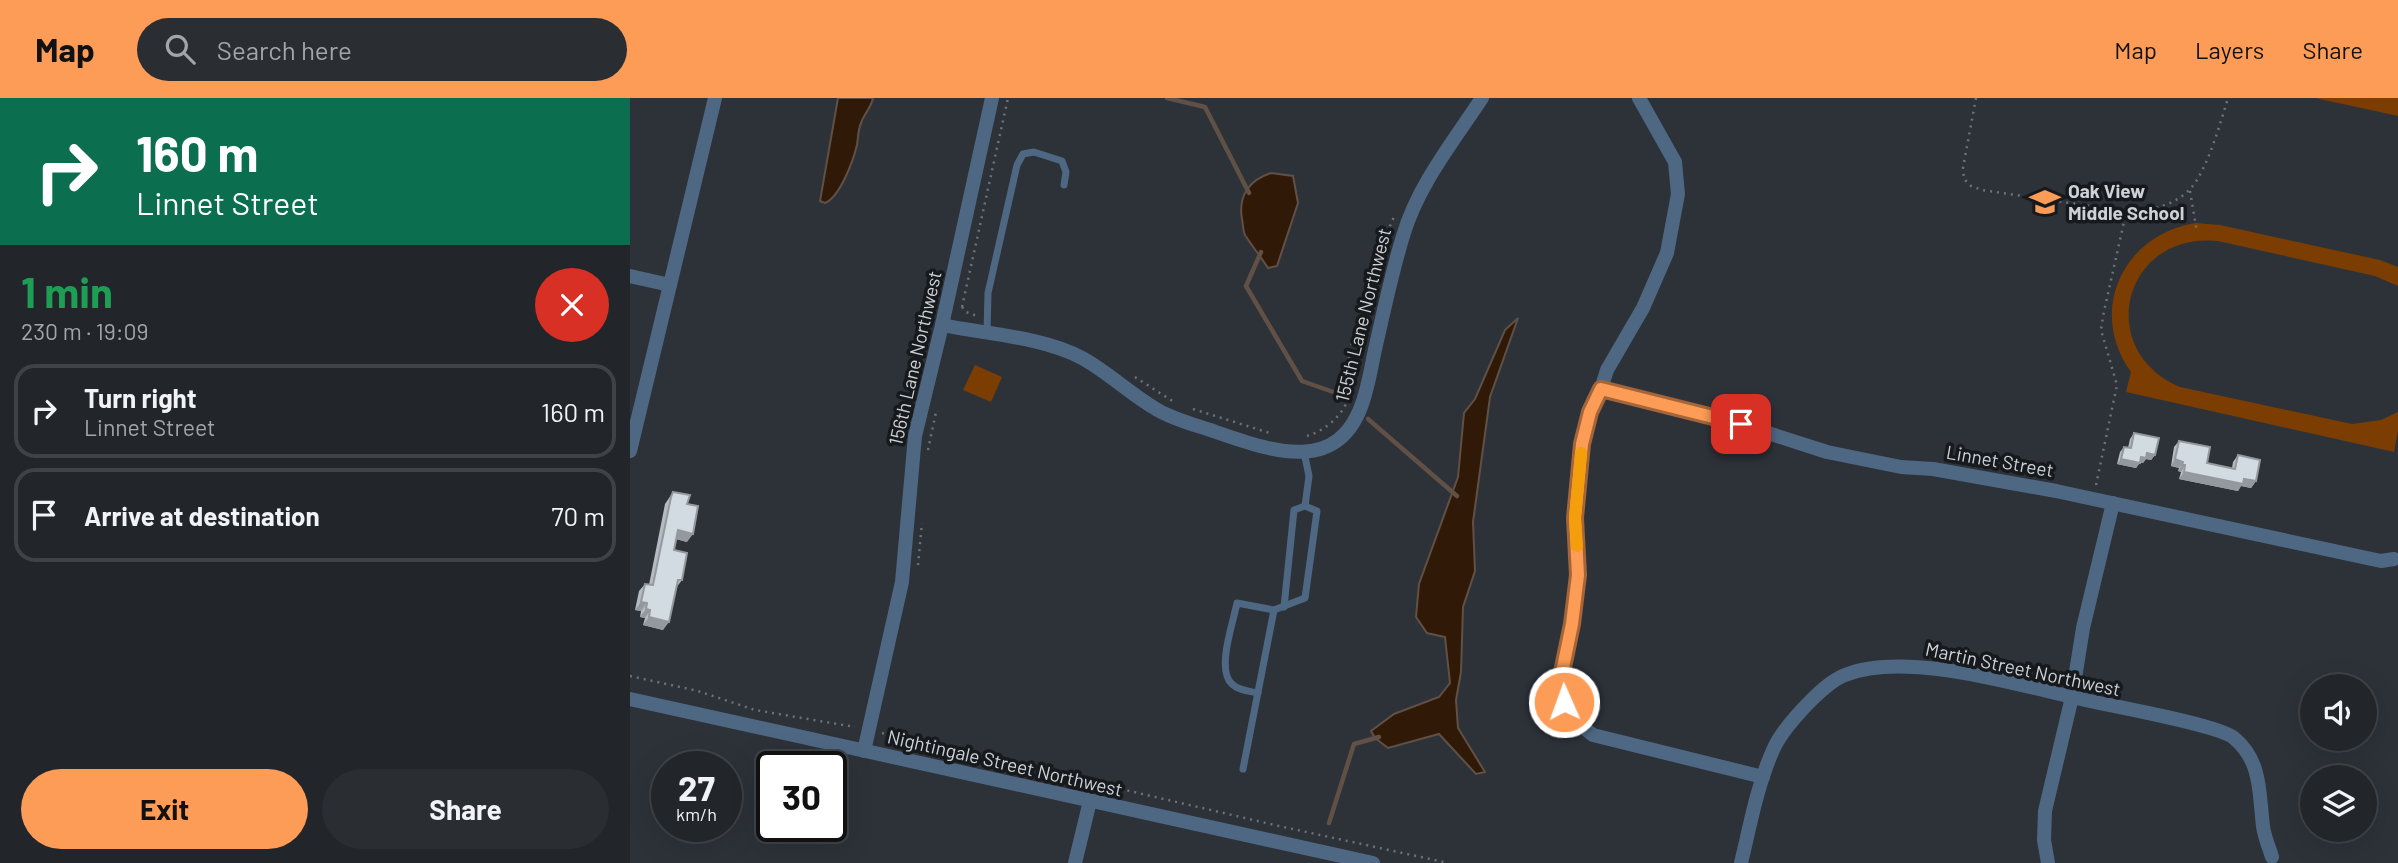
<!DOCTYPE html>
<html lang="en">
<head>
<meta charset="utf-8">
<style>
  body { margin:0; font-family:Barlow,sans-serif; background:#2a2e33; color:#f1f3f6; height:100vh; display:flex; flex-direction:column; font-size:26px; white-space:nowrap }
  * { box-sizing:border-box; margin:0 }
  p { font-size:23px; color:#a2a5a9 }
  .icon { flex:none; width:38px; height:38px; fill:none; stroke:currentColor; stroke-width:2; stroke-linecap:round; stroke-linejoin:round }
  .map { position:relative; flex:1; overflow:hidden }
  .panel { display:flex; flex-direction:column; background:#22262b; width:630px }
  .panel>* { flex:none }
  .top-card { background:#0b6e4f; color:#fff; overflow:hidden }
  .buttons { position:absolute; left:1670px; top:576px; display:grid; gap:14px }
  .buttons a { display:grid; place-items:center; width:77px; height:77px; border-radius:50%; background:#22262b; box-shadow:0 7px 28px #0002,0 0 0 2px #3f4347; font-size:35px }
  .speed { position:absolute; left:21px; top:653px; display:flex; gap:14px; font-size:35px; font-weight:700; text-align:center }
  .speed>* { display:grid; place-content:center; width:91px; height:91px; border-radius:50%; background:#22262b; box-shadow:0 7px 28px #0002,0 0 0 2px #3f4347; line-height:1 }
  .speed small { font-size:18px; font-weight:400 }
  .speed .limit { border:4px solid #111; border-radius:10px; background:#fff; color:#111 }
  .pin { position:absolute; display:grid; place-items:center; width:60px; height:60px; color:#fff; margin:-30px; border-radius:14px; box-shadow:0 4px 10px #0006 }
  .me { position:absolute; width:77px; margin:-38px; rotate:358deg; stroke-linejoin:round; filter:drop-shadow(0 0 5px #0008) }
  .turn { display:flex; align-items:center; gap:24px; height:147px; padding:0 21px; font-size:32px }
  .turn .icon { width:91px; height:91px; stroke-width:2.5 }
  .turn b { display:block; font-size:49px; line-height:60px }
  .round { display:grid; place-items:center; flex:none; width:74px; height:74px; border-radius:37px; background:#2a2e33 }
  .summary { display:flex; align-items:center; justify-content:space-between; height:119px; padding:0 21px }
  h1 { font-size:42px; font-weight:700; line-height:52px; color:#1e9e55 }
  .primary-button { display:flex; gap:14px; margin-top:auto; padding:14px 21px }
  .primary-button a { flex:1; height:80px; border-radius:42px; background:#fd9c56; color:#111; font-size:28px; font-weight:700; line-height:80px; text-align:center }
  .primary-button a+a { background:#2a2e33; color:#f1f3f6 }
  ul { padding:0; list-style:none }
  li { display:flex; align-items:center; gap:21px; height:94px; margin:0 14px 10px; padding:0 7px; border:4px solid #3f4347; border-radius:21px }
  li div { flex:1 }
  li b { display:block; font-size:26px }
  li em { font-style:normal }
  header { display:flex; align-items:center; gap:42px; box-sizing:border-box; height:98px; padding:0 35px; background:#fd9c56; color:#111 }
  header strong { font-size:33px }
  nav { display:flex; gap:38px; margin-inline-start:auto; font-size:24px }
  .search { width:490px; height:63px; background:#2a2e33; display:flex; align-items:center; gap:18px; box-sizing:border-box; padding:0 24px; border-radius:38px; color:#a2a5a9; font-size:26px }
  main { display:flex; flex:1; min-height:0 }
  .map>svg:first-child { display:block }
</style>
</head>
<body>
<header>
<strong>Map</strong>
<div class="search"><svg class="icon" aria-label="search" viewBox="0 0 24 24"><circle cx="10" cy="10" r="6"/><path d="M15 15l6 6"/></svg>Search here</div>
<nav><a>Map</a><a>Layers</a><a>Share</a></nav>
</header>
<main>
<section class="panel">
<div class="top-card">
<div class="turn"><svg class="icon" aria-label="right" viewBox="0 0 24 24"><path d="M7 20v-9h11M14 6l5 5-5 5"/></svg><div><b>160 m</b>Linnet Street</div></div>
</div>
<div class="summary"><div><h1>1 min</h1><p>230 m · 19:09</p></div><a class="round" style="background:#d93025;color:#fff"><svg class="icon" aria-label="close" viewBox="0 0 24 24"><path d="M6 6l12 12M18 6L6 18"/></svg></a></div>
<ul>
<li><svg class="icon" aria-label="right" viewBox="0 0 24 24"><path d="M7 20v-9h11M14 6l5 5-5 5"/></svg><div><b>Turn right</b><p>Linnet Street</p></div><em>160 m</em></li>
<li><svg class="icon" aria-label="arrive" viewBox="0 0 24 24"><path d="M6 21V4h12l-3 4 3 4H6"/></svg><div><b>Arrive at destination</b></div><em>70 m</em></li>
</ul>
<div class="primary-button"><a>Exit</a><a>Share</a></div>
</section>
<div class="map">
<svg width="1768" height="765" viewBox="0 0 1768 765">
  <rect width="100%" height="100%" fill="#2d3239"/>
  <g fill="#7b3d02">
    <path d="M1685 0H1768V18Z"/>
    <path d="M1566 125 1590 127 1750 162 1768 169V188L1745 178 1588 143C1494 133 1463 252 1550 289L1722 326 1751 322 1768 314V333L1764 354 1496 294 1501 274C1457 213 1493 136 1566 125Z"/>
    <path d="M345 267 372 279 361 304 333 292Z"/>
  </g>
  <g fill="#311907" stroke="#605045" stroke-width="2">
    <path d="M208 0H243C241 10 234 16 231 25 228 32 228 40 227 47 223 63 210 99 195 105L190 103Z"/>
    <path d="M641 75 663 78 668 105 647 168 638 170C631 159 622 148 615 137 613 133 613 126 612 121 608 98 619 82 641 75Z"/>
    <path d="M888 220 860 299 843 424 845 473 833 509 831 574 826 602 828 630 855 674 846 676 809 636 758 650 745 640 741 633 764 616 809 599 820 585 815 539 797 535 786 519 789 486 828 379 834 315 845 301 875 232Z"/>
  </g>
  <g fill="none" stroke-linecap="round" stroke-linejoin="round">
    <g stroke="#605045" stroke-width="4.5">
      <path d="M537 0 575 9 619 95"/>
      <path d="M631 154 616 188 672 283 709 296"/>
      <path d="M738 321 827 398"/>
      <path d="M699 725 724 646 749 639"/>
    </g>
    <g stroke="#6d7277" stroke-width="2.5" stroke-dasharray="2 5" stroke-linecap="butt">
      <path d="M1346 0 1333 70 1334 81 1341 88 1352 92 1501 114C1522 112 1546 107 1561 90 1578 70 1590 26 1598 0"/>
      <path d="M1560 93 1567 134"/>
      <path d="M332 209 336 214 347 218"/>
      <path d="M332 209 378 0"/>
      <path d="M505 279 544 304"/>
      <path d="M563 311 643 336"/>
      <path d="M677 338C703 330 724 306 722 277 722 267 717 262 720 251 722 240 731 234 735 223 739 211 740 199 743 186 747 164 754 140 764 119"/>
      <path d="M298 352 306 314"/>
      <path d="M1466 387 1487 287 1471 232 1473 218 1496 115"/>
      <path d="M288 467 292 425"/>
      <path d="M0 578 68 593 125 612 225 629"/>
      <path d="M252 635 649 728 818 765"/>
    </g>
    <g stroke="#4e6884" stroke-width="7">
      <path d="M357 235 358 195 387 67 393 56 404 54 432 63 436 74 434 87"/>
      <path d="M654 509 664 412 675 408"/>
      <path d="M628 595C619 593 609 593 602 586 586 572 603 525 607 505L644 512"/>
      <path d="M613 671 644 512 675 500 687 413 675 408 679 378 674 354"/>
    </g>
    <g stroke="#4e6884" stroke-width="14">
      <path d="M1009 0 1045 64 1048 96 1037 155 1013 210 977 272 971 291 960 314 952 346 945 420 948 477 942 526 930 585 934 605 953 629 963 637 1133 679"/>
      <path d="M0 178 40 187"/>
      <path d="M312 227C356 236 413 239 452 260 478 274 500 296 526 311 544 322 566 327 586 334 641 353 709 378 733 303 738 288 741 272 744 256 753 217 761 177 773 138 788 87 823 44 852 0"/>
      <path d="M971 291 1088 319 1197 354 1271 369 1303 371 1426 393 1751 463 1764 461"/>
      <path d="M0 353 85 0"/>
      <path d="M234 653 272 484 285 338 312 227 362 0"/>
      <path d="M445 765 460 703"/>
      <path d="M1111 765C1120 728 1127 688 1143 652 1149 638 1160 625 1170 614 1182 601 1199 583 1215 577 1276 552 1391 588 1455 602 1482 608 1589 627 1604 640 1632 663 1629 696 1633 728 1634 738 1639 749 1642 759"/>
      <path d="M1418 765 1414 742 1415 713 1442 599 1453 530 1483 405"/>
    </g>
    <path stroke="#4e6884" stroke-width="14" d="M0 601 743 765"/>
  </g>
  <g fill="#b5bbc2">
    <path d="M1504 335 1525 357 1521 362 1516 361 1513 365 1510 364 1506 370 1487 366 1490 354 1494 349 1498 350 1500 341Z"/>
    <path d="M1549 343 1577 365 1602 370 1603 364 1608 357 1626 383 1621 390 1611 388 1608 393 1549 381 1551 374 1548 373 1549 370 1541 368 1544 349Z"/>
    <path d="M43 394 57 406V444L46 441 44 452 52 482 46 490 33 532 13 527 15 520 10 519 11 513 5 512 9 493 15 486 19 487 35 406Z"/>
  </g>
  <g fill="#93999e">
    <path d="M1517 355 1525 357 1521 362 1516 361 1513 365 1507 364 1511 359Z"/>
    <path d="M1491 361 1510 365 1506 370 1487 366Z"/>
    <path d="M1545 361 1553 364 1549 370 1541 368Z"/>
    <path d="M1552 367H1555L1551 374 1548 373Z"/>
    <path d="M1554 374 1614 381 1626 383 1621 390 1611 388 1608 393 1549 381Z"/>
    <path d="M48 432 63 436 57 444 42 440Z"/>
    <path d="M11 504 17 505 11 513 5 512Z"/>
    <path d="M16 511 20 512 15 520 10 519Z"/>
    <path d="M19 519 39 524 33 532 13 527Z"/>
  </g>
  <g fill="#d2dae2" stroke="#93999e" stroke-width="2">
    <path d="M1504 335 1529 340 1525 357 1517 355 1516 360 1511 359 1510 365 1491 361 1494 349 1501 350Z"/>
    <path d="M1549 343 1580 349 1577 365 1605 371 1608 357 1630 362 1626 383 1614 381 1613 386 1554 374 1555 367H1552L1553 364 1545 361Z"/>
    <path d="M43 394 60 397 57 406 68 408 63 436 48 432 44 452 57 455 52 482H48L39 524 19 519 20 512 16 511 17 505 11 504 15 486 23 487 41 399Z"/>
  </g>
  <g fill="none" stroke-linecap="round" stroke-linejoin="round">
    <g stroke="#a46538" stroke-width="18">
      <path id="route" d="M934 604 930 584 942 526 948 477 945 420 952 346 960 314 971 291 1111 326"/>
    </g>
    <use href="#route" stroke="#fd9c56" stroke-width="12"/>
    <path stroke="#f59e0b" stroke-width="12" d="M947 448 945 420 951 355"/>
  </g>
  <defs>
    <g id="school-bare" transform="scale(2.415)"><path d="M0-5L7-2L0 1L-7-2ZM-4 1L0 2.5L4 1V4Q0 6-4 4Z" fill="#fd9c56" stroke="#171a1d" stroke-width="2.5" paint-order="stroke"/></g>
  </defs>
  <g fill-rule="evenodd">
    <use href="#school-bare" x="1415" y="104"/>
  </g>
  <g text-anchor="middle" stroke-width="7" stroke-linejoin="round" paint-order="stroke">
    <g font-size="19" font-weight="bold" fill="#ced1d5" stroke="#171a1d" text-anchor="start">
      <text x="1438" y="100">Oak View<tspan x="1438" dy="22">Middle School</tspan></text>
    </g>
    <g font-size="19" fill="#ced1d5" stroke="#171a1d">
      <text transform="translate(733 217) rotate(-76)" y="7">155th Lane Northwest</text>
      <text transform="translate(285 260) rotate(-77)" y="7">156th Lane Northwest</text>
      <text transform="translate(1370 363) rotate(10)" y="7">Linnet Street</text>
      <text transform="translate(1393 571) rotate(12)" y="7">Martin Street Northwest</text>
      <text transform="translate(375 665) rotate(13)" y="7">Nightingale Street Northwest</text>
    </g>
  </g>
</svg>
<div class="buttons">
<a><svg class="icon" aria-label="sound" viewBox="0 0 24 24"><path d="M4 9h4l5-4v14l-5-4H4zM17 9q2 3 0 6"/></svg></a>
<a><svg class="icon" aria-label="layers" viewBox="0 0 24 24"><path d="M12 4l9 5-9 5-9-5zM3 14l9 5 9-5"/></svg></a>
</div>
<div class="speed"><div>27<small>km/h</small></div><div class="limit">30</div></div>
<div class="pin" style="left:1111px;top:326px;background:#d93025"><svg class="icon" aria-label="arrive" viewBox="0 0 24 24"><path d="M6 21V4h12l-3 4 3 4H6"/></svg></div>
<svg class="me" style="left:934px;top:604px" viewBox="-20 -20 40 40"><circle r="17" fill="#fd9c56" stroke="#fff" stroke-width="3"/><path d="M0-11L8 9 0 5-8 9z" fill="#fff"/></svg>
</div>
</main>
</body>
</html>
